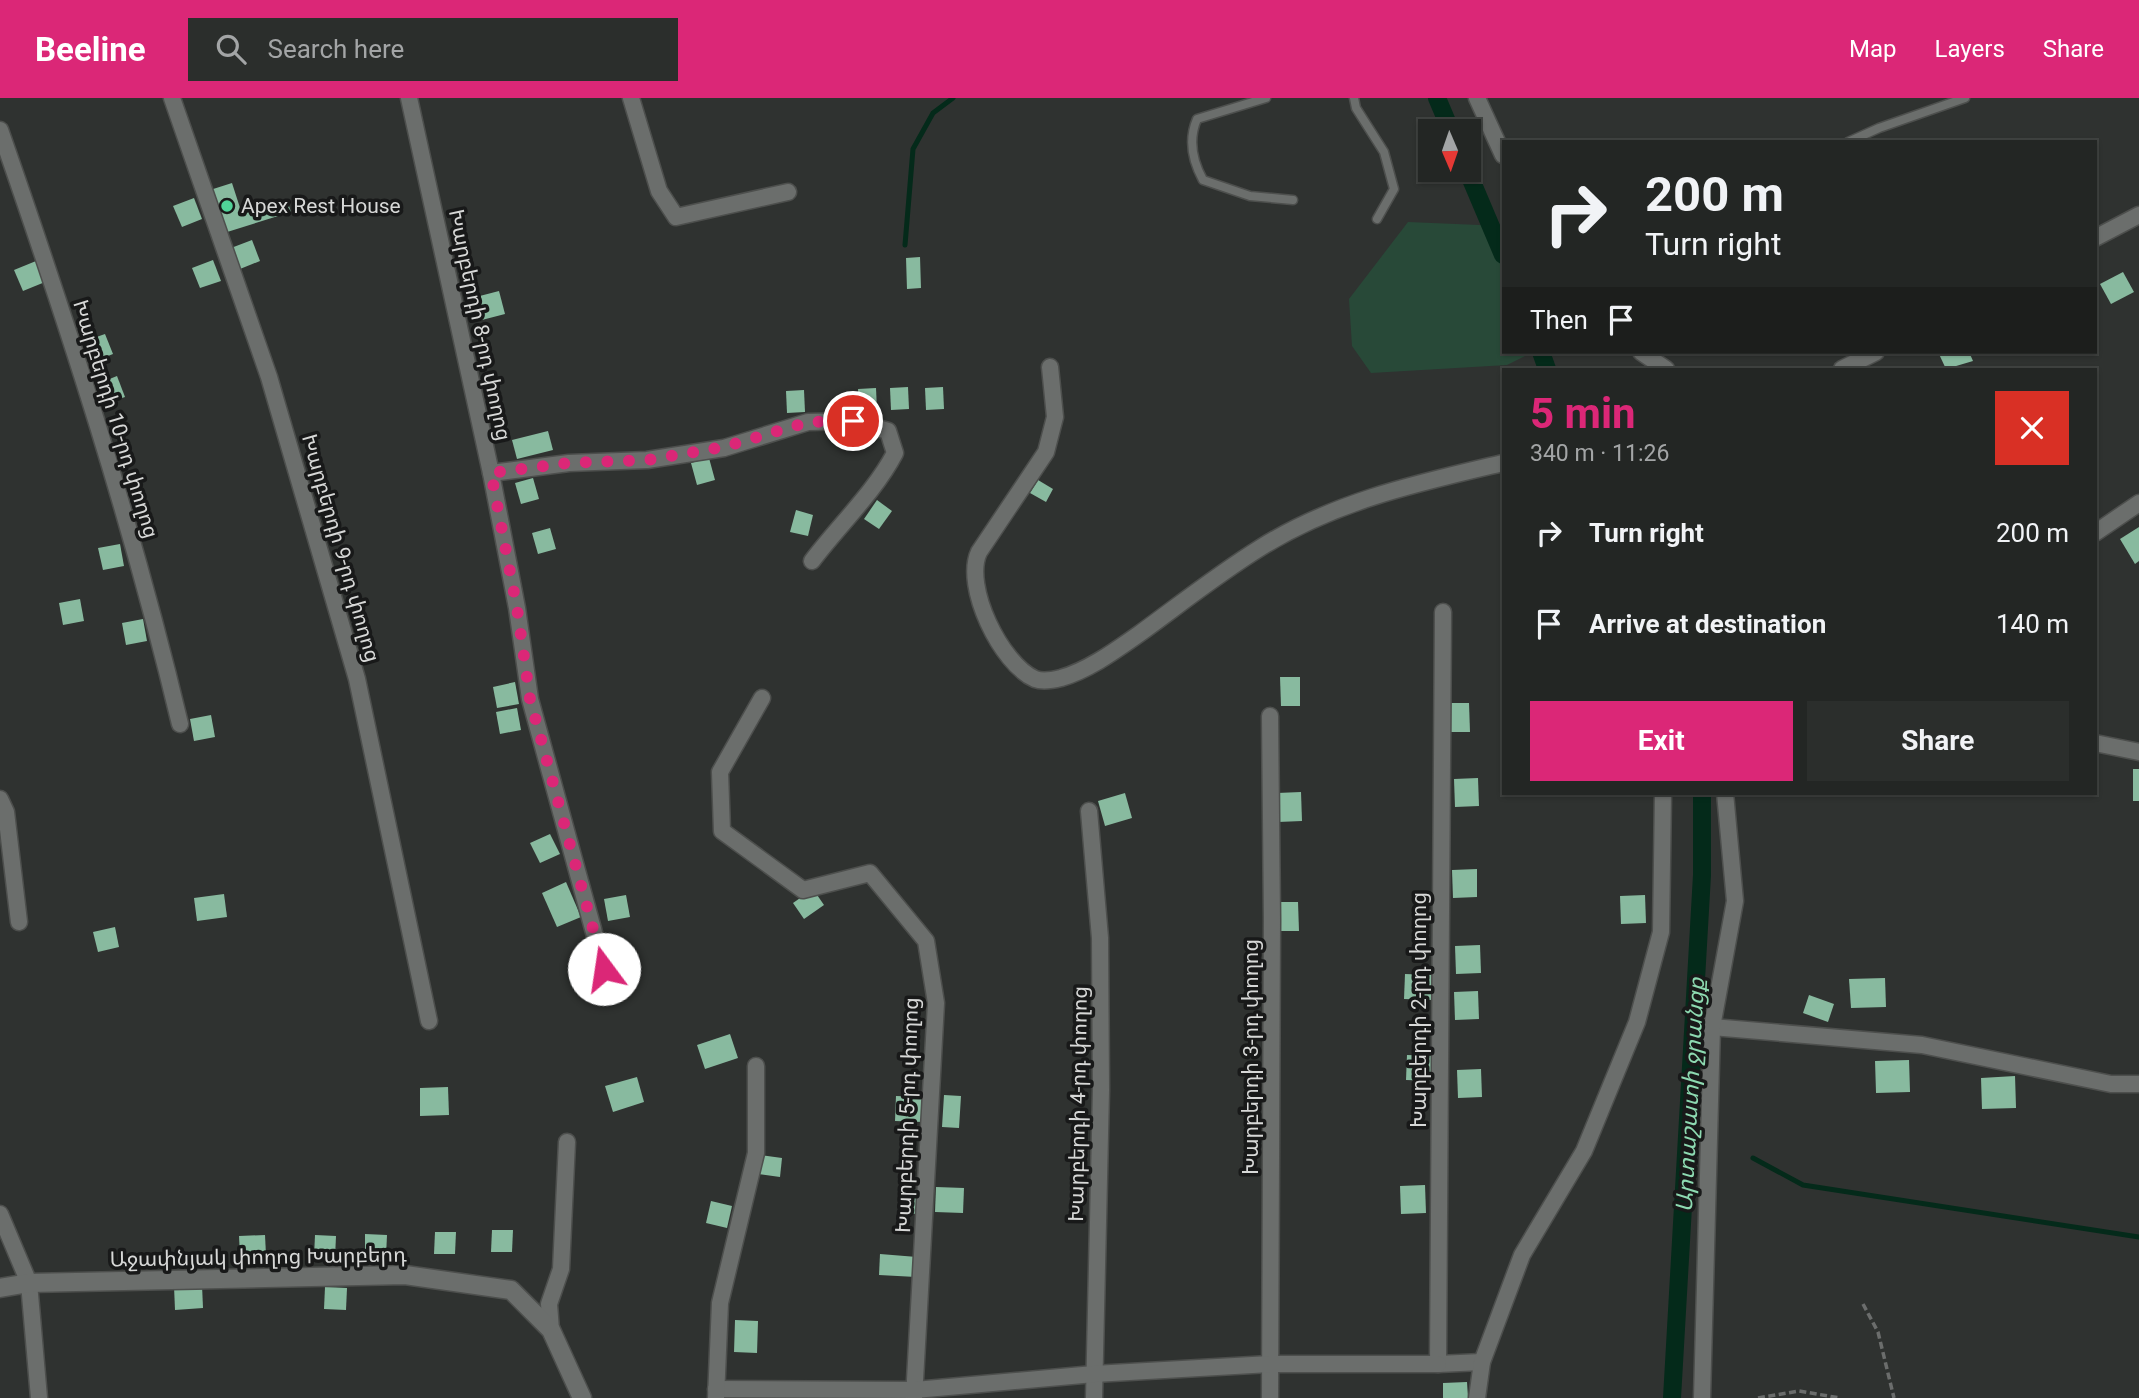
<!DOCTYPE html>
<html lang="en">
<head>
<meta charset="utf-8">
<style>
  body { margin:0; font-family:Roboto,"Noto Sans Armenian",sans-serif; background:#2b2e2c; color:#f1f3f6; height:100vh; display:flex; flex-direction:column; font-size:26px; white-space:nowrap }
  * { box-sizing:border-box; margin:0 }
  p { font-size:23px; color:#a3a5a6 }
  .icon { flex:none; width:38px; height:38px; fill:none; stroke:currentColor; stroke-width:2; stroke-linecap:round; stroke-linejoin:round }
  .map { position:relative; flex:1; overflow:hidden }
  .drawer { position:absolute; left:1502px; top:270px; width:595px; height:427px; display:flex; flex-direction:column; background:#232624; border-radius:0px; box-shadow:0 2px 5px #0004,0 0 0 2px #404341 }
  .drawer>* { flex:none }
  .top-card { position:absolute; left:1502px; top:42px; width:595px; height:214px; border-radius:0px; box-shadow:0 2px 5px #0004,0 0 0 2px #404341; background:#232624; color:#f1f3f6; overflow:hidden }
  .needle { width:46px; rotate:178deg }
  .fabs { position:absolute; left:1418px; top:21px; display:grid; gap:14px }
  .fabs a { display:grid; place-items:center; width:63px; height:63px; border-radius:0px; background:#232624; box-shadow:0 2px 5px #0004,0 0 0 2px #404341; font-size:35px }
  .pin { position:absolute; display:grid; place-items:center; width:60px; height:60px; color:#fff; margin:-30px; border:4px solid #fff; border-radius:50%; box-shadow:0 2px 7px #0007 }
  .me { position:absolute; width:77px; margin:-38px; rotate:346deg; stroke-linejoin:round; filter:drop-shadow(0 0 5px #0008) }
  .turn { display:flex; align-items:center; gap:24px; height:147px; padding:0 28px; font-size:32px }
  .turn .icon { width:91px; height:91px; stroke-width:2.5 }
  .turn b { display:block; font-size:49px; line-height:60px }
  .then { display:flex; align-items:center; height:66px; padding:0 28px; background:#0003; gap:14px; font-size:26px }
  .round { display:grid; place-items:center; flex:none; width:74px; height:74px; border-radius:0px; background:#2b2e2c }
  .overview { display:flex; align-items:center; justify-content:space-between; height:119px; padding:0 28px }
  h1 { font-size:42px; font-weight:700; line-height:52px; color:#db2777 }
  .primary-button { display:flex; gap:14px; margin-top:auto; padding:14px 28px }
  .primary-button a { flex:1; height:80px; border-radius:0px; background:#db2777; color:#fff; font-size:28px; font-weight:700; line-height:80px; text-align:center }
  .primary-button a+a { background:#2b2e2c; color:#f1f3f6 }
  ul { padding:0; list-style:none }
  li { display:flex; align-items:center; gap:21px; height:91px; padding:0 28px }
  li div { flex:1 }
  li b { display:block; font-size:26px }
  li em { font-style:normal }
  header { display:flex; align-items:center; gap:42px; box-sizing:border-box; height:98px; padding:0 35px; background:#db2777; color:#fff }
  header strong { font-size:33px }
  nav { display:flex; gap:38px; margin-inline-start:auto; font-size:24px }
  .search { width:490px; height:63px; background:#2b2e2c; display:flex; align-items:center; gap:18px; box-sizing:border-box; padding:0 24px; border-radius:0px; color:#a3a5a6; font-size:26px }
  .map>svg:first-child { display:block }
</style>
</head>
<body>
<header>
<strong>Beeline</strong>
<div class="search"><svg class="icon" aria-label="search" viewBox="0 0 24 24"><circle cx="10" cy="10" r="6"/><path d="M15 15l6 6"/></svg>Search here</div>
<nav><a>Map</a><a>Layers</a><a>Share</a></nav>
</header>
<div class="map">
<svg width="2139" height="1300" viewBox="0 0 2139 1300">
  <rect width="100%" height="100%" fill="#2f3230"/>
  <path fill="#284938" d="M1408 124 1503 128V254H1533L1507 267 1371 275 1352 248 1349 201Z"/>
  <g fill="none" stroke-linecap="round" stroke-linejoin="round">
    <g stroke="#042a1a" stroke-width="5">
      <path d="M905 147 913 51 933 15 953 0"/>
      <path d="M1753 1060 1803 1087 2139 1139"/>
    </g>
    <g stroke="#042a1a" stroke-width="18">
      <path d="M1437 0 1451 33"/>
      <path d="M1467 72 1503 157"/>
      <path d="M1541 254 1547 271"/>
      <path d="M1672 1300 1702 777V695"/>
    </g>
  </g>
  <g fill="#88ba9f">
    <path d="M232 85 242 116 287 102 291 114 224 135 210 92Z"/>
    <path d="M194 100 202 121 182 129 173 108Z"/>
    <path d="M252 142 260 163 240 171 231 150Z"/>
    <path d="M920 159 921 190 907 191 906 160Z"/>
    <path d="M213 162 221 183 200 190 192 170Z"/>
    <path d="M36 163 45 184 23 193 14 172Z"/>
    <path d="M2123 174 2134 194 2111 206 2100 186Z"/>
    <path d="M499 193 505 216 478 223 472 200Z"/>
    <path d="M105 236 113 256 93 264 85 243Z"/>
    <path d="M1938 254H1969L1973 263 1946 271Z"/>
    <path d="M117 278 125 299 105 306 97 286Z"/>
    <path d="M908 289 909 311 891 312 890 290Z"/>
    <path d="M943 289 944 311 926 312 925 290Z"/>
    <path d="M876 290 877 312 859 313 858 291Z"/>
    <path d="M804 292 805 314 787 315 786 293Z"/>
    <path d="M548 333 553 352 517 361 512 342Z"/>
    <path d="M709 360 715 382 697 387 691 365Z"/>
    <path d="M533 380 539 401 521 406 515 385Z"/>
    <path d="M1038 382 1053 391 1046 404 1030 395Z"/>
    <path d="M877 402 892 413 879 431 864 421Z"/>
    <path d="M796 412 813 417 808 438 790 434Z"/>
    <path d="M2139 429V463L2135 466 2120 441Z"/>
    <path d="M550 430 556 451 538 456 532 435Z"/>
    <path d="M120 446 124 468 103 472 98 450Z"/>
    <path d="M80 501 84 523 63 527 59 505Z"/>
    <path d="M143 521 147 543 126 547 122 525Z"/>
    <path d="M1280 579H1300V608H1281Z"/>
    <path d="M515 584 519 606 497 610 493 589Z"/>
    <path d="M1450 605H1469L1470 634H1450Z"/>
    <path d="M517 610 521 632 500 636 496 614Z"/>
    <path d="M211 617 215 639 194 643 190 621Z"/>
    <rect x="2133" y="671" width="6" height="32"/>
    <path d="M1478 680 1479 708 1455 709 1454 681Z"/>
    <path d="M1301 694 1302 723 1278 724 1277 695Z"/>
    <path d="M1125 695 1132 720 1105 728 1098 703Z"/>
    <path d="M550 736 560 756 540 765 530 745Z"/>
    <path d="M1477 771V799L1453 800 1452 772Z"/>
    <path d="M566 784 581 819 557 829 542 795Z"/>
    <path d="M813 791 824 807 804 821 793 805Z"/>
    <path d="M224 796 227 819 197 823 194 800Z"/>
    <path d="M626 797 630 819 608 823 604 801Z"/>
    <path d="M1645 797 1646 825 1621 826 1620 798Z"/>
    <path d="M1279 804H1298L1299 833H1279Z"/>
    <path d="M115 829 119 849 98 854 93 834Z"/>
    <path d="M1480 847 1481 875 1456 876 1455 848Z"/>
    <path d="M1405 876 1433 877 1432 902 1404 901Z"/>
    <path d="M1885 880 1886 909 1851 910 1849 881Z"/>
    <path d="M1478 893 1479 921 1455 922 1454 894Z"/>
    <path d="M1809 897 1834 906 1828 924 1803 915Z"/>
    <path d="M730 936 738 960 705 971 697 947Z"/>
    <path d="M1407 957 1435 958 1434 983 1406 982Z"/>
    <path d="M1909 962 1910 994 1876 995 1875 963Z"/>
    <path d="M1481 971 1482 999 1458 1000 1457 972Z"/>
    <path d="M2015 978 2016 1010 1982 1011 1981 980Z"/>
    <path d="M637 979 644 1004 613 1014 605 988Z"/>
    <path d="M448 989 449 1017 420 1018V990Z"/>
    <path d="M944 997 961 998 959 1030 942 1029Z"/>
    <path d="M896 998 924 999 923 1024 895 1023Z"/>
    <path d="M760 1057 782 1060 780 1079 758 1076Z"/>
    <path d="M1425 1087 1426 1115 1401 1116 1400 1088Z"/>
    <path d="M936 1089 964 1090 963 1115 935 1114Z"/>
    <path d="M899 1091 919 1092 918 1116 898 1115Z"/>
    <path d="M711 1103 732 1108 727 1130 706 1125Z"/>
    <path d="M492 1132H513L512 1154H491Z"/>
    <path d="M435 1134H456L455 1156H434Z"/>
    <path d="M365 1136 387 1137 386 1159 365 1158Z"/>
    <path d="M265 1137 266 1157 240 1158 239 1138Z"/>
    <path d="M315 1137 336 1138 335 1160 314 1159Z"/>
    <path d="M880 1156 917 1159 916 1179 879 1177Z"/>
    <path d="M202 1187 203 1210 175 1212 174 1188Z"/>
    <path d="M325 1189 347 1190 346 1212 324 1211Z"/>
    <path d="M735 1222 758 1223 757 1255 734 1254Z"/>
    <path d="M1467 1284 1468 1300H1443V1285Z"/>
  </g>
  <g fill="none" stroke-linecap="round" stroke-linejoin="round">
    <g stroke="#4d4f4d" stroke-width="11">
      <g id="lane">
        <path d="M1266 0 1197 21C1188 42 1192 62 1203 82L1250 98 1293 102"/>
        <path d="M1354 0 1356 10 1384 54 1394 91 1377 121"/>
        <path d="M1848 44 1879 30 1965 0"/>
      </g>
    </g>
    <g stroke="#4d4f4d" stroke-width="19">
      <g id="street">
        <path d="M172 0 269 279 357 581 429 923"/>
        <path d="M409 0 491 375 517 510 530 601 604 871"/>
        <path d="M631 0 659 93 676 119 788 94"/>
        <path d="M1477 0 1503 57"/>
        <path d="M0 32C68 227 132 425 180 626"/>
        <path d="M2095 140 2139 117"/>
        <path d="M1641 254 1666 271"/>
        <path d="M1050 269 1055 319 1046 354 979 454C963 488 1001 566 1035 581 1043 584 1053 582 1061 580 1089 572 1116 552 1139 536 1179 507 1218 476 1260 450 1335 403 1418 385 1503 365"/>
        <path d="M1842 271 1876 254"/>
        <path d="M491 375 569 365 647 362 724 350 808 324 853 323 888 333 895 355C874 395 839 427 812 463"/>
        <path d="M2095 435 2139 405"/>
        <path d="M1443 514 1438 1266 1482 1264"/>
        <path d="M762 600 720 674 722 733 803 792 870 775 926 843 936 905 914 1300"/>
        <path d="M1270 618 1272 822 1270 1300"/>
        <path d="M2095 645 2139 654"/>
        <path d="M0 701 6 714 19 824"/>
        <path d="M1089 713 1100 840 1101 992 1094 1300"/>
        <path d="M1712 929 1922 947 2111 986H2139"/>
        <path d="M0 1116 29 1185 39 1300"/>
        <path d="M551 1232 549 1206 561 1171 567 1044"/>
        <path d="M716 1291 915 1292 1094 1276 1270 1266H1438"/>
        <path d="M716 1300 720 1205 756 1055V968"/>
        <path d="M1477 1300 1482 1264 1522 1157 1584 1053 1637 924 1661 834 1663 695"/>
        <path d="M1702 1300 1712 929 1735 803 1725 695"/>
      </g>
    </g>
    <g stroke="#4d4f4d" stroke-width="21">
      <path id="secondary" d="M0 1190 29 1185 405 1177 511 1192 551 1232 582 1300"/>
    </g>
    <g stroke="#6b6d6c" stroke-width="3.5" stroke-dasharray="7 3.5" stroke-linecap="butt">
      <path d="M1863 1206 1878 1234 1894 1300"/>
      <path d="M1758 1300 1799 1293 1840 1300"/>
    </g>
    <use href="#lane" stroke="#6b6e6c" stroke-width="8"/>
    <use href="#street" stroke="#6b6e6c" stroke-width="16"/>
    <use href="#secondary" stroke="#6b6e6c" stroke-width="18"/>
  </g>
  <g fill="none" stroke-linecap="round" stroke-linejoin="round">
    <path stroke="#db2777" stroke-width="12" stroke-dasharray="0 21.6" d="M604 871 530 601 517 510 491 375 569 365 647 362 724 349 808 324 853 323"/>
  </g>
  <circle fill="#50d398" stroke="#181919" stroke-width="2.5" cx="227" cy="108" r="7"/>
  <g text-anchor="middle" stroke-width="7" stroke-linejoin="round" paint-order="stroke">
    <g font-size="21" fill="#d7d8d7" stroke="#181919" text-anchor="start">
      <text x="241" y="115">Apex Rest House</text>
    </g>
    <g font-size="21" fill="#d7d8d7" stroke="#181919">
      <text transform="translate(480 227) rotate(78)" y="7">Խարբերդի 8-րդ փողոց</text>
      <text transform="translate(116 321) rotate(73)" y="7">Խարբերդի 10-րդ փողոց</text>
      <text transform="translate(341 450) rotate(74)" y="7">Խարբերդի 9-րդ փողոց</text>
      <text transform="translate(1419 912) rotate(-90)" y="7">Խարբերդի 2-րդ փողոց</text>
      <text transform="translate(1251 959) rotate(-90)" y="7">Խարբերդի 3-րդ փողոց</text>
      <text transform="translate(1078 1006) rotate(-89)" y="7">Խարբերդի 4-րդ փողոց</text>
      <text transform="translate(907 1017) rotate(-88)" y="7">Խարբերդի 5-րդ փողոց</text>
      <text transform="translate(258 1159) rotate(-1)" y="7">Աջափնյակ փողոց Խարբերդ</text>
    </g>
    <g font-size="23" font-style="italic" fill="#8ddab1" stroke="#181919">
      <text transform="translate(1690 997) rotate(-87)" y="8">Արտաշատի ջրանցք</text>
    </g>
  </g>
</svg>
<div class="fabs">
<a><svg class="needle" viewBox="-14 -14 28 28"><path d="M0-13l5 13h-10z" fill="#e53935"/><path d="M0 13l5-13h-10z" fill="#a3a5a6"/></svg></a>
</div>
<div class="pin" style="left:853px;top:323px;background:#d93025"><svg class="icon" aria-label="arrive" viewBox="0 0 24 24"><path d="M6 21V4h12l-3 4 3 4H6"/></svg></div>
<svg class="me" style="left:604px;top:871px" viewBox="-20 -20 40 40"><circle r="19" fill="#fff"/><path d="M0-13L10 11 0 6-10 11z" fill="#db2777"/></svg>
<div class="top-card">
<div class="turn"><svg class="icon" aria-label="right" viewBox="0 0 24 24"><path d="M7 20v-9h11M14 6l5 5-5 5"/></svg><div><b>200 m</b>Turn right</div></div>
<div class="then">Then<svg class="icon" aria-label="arrive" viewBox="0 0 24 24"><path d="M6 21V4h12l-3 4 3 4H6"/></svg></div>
</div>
<section class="drawer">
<div class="overview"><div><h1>5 min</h1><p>340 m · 11:26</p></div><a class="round" style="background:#d93025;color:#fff"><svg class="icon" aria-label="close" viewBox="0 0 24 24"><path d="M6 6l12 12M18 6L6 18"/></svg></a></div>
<ul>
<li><svg class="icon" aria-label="right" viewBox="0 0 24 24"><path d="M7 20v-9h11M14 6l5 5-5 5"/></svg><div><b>Turn right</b></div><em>200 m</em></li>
<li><svg class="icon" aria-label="arrive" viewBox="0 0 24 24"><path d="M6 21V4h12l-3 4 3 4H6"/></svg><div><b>Arrive at destination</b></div><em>140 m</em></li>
</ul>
<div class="primary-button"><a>Exit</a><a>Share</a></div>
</section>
</div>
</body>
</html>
